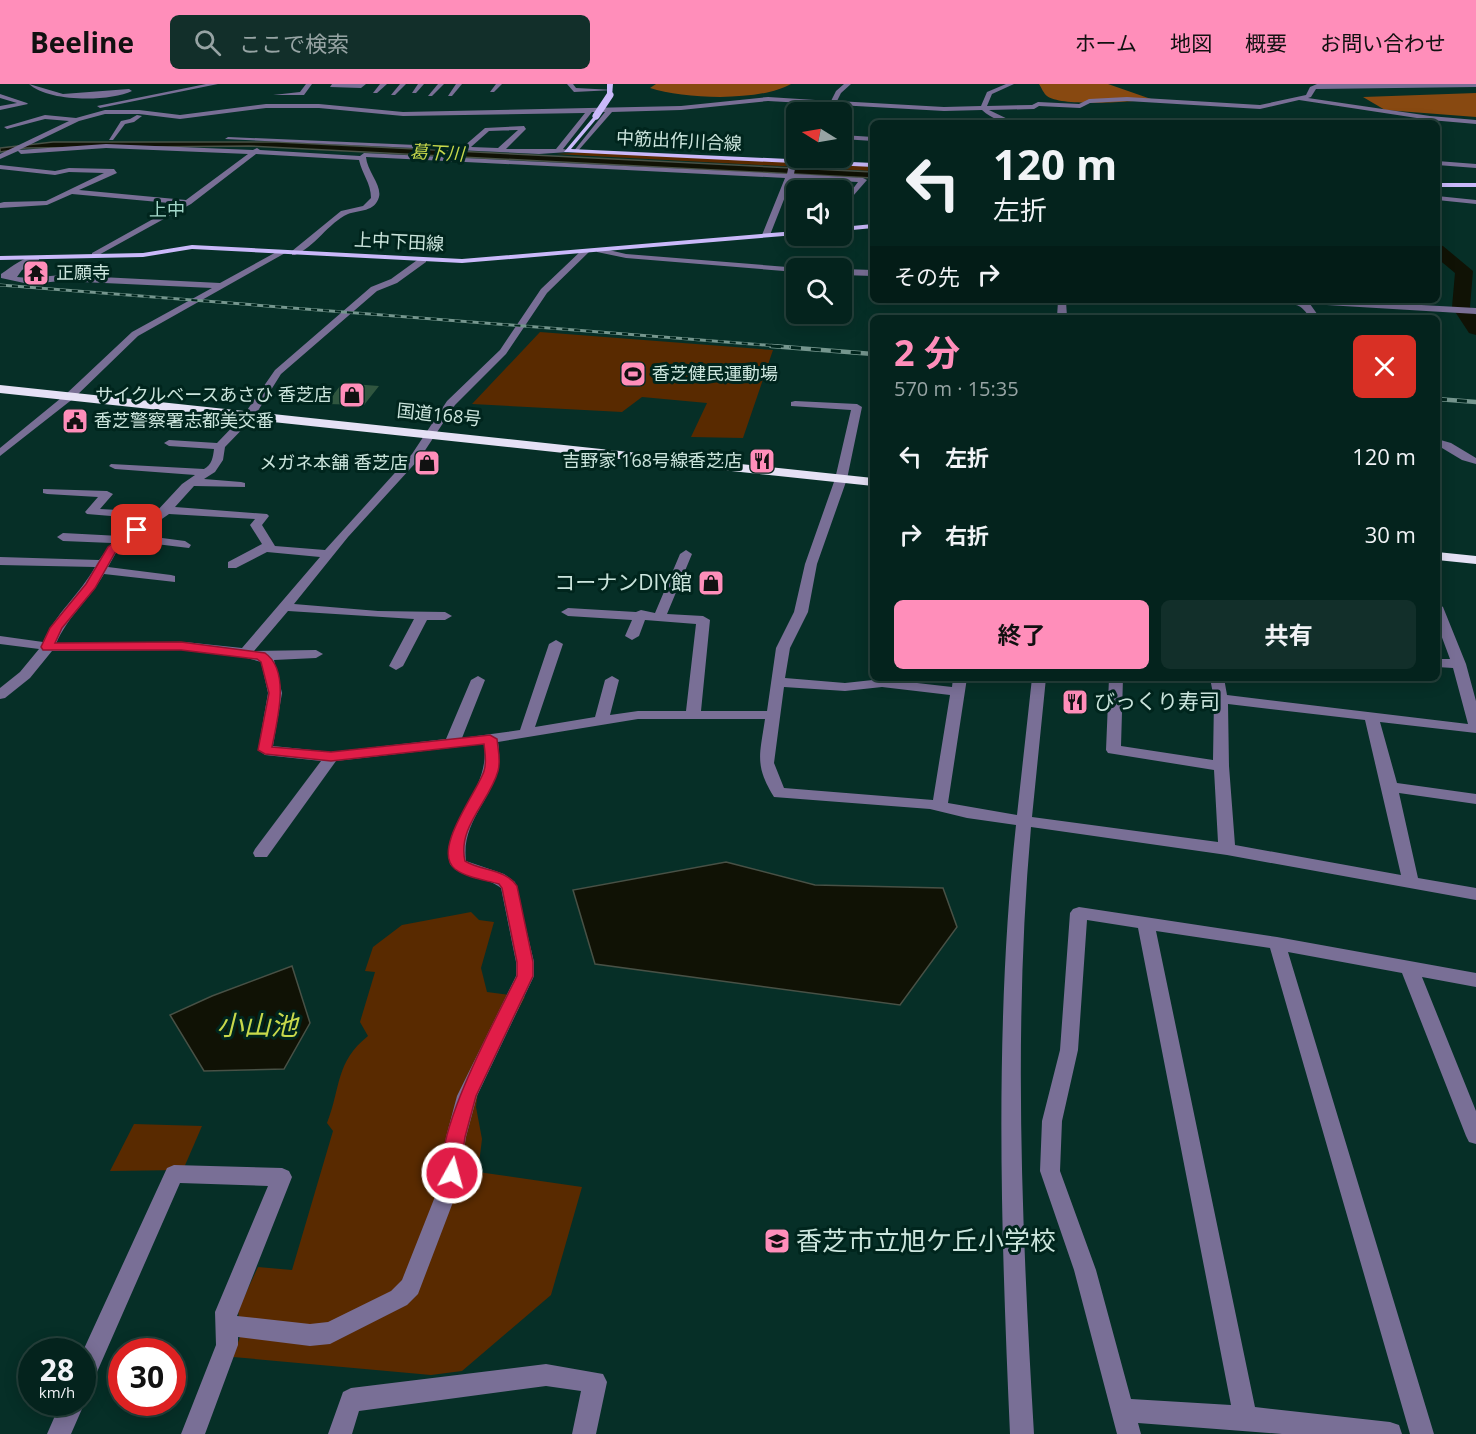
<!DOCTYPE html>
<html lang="ja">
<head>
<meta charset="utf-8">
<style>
  body { margin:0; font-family:"Open Sans","Noto Sans JP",sans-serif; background:#122f2a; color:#f1f3f6; height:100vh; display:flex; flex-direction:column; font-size:22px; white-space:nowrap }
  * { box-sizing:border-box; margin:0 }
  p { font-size:20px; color:#97a4a4 }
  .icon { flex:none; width:33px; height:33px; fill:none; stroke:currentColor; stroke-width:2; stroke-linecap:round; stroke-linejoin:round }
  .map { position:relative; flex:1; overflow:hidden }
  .drawer { position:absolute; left:870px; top:231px; width:570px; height:366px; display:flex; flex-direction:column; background:#04231d; border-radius:9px; box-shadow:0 3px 15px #0003,0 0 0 2px #25403b }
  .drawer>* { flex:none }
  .hud { position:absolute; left:870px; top:36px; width:570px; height:183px; border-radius:9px; box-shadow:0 3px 15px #0003,0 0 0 2px #25403b; background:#04231d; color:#f1f3f6; overflow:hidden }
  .needle { width:39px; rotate:281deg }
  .buttons { position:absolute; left:786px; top:18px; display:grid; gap:12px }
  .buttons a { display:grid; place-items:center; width:66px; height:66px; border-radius:9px; background:#04231d; box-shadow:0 3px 15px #0003,0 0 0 2px #25403b; font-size:30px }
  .speed { position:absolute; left:18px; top:1254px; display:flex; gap:12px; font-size:30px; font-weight:700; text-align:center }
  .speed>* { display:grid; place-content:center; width:78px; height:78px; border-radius:50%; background:#04231d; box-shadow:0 3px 15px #0003,0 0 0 2px #25403b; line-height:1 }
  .speed small { font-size:15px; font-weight:400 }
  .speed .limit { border:9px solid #d22; background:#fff; color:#111 }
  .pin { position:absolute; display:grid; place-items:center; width:51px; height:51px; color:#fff; margin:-26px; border-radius:12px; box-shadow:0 3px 9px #0006 }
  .me { position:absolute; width:66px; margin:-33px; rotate:7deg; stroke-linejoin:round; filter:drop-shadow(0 0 4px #0008) }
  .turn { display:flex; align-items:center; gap:21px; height:126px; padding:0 24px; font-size:27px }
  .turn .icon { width:78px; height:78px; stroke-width:2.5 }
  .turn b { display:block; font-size:42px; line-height:51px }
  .then { display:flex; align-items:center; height:57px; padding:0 24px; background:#0003; gap:12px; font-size:22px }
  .round { display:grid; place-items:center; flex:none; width:63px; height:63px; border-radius:9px; background:#122f2a }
  .head { display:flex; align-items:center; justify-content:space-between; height:102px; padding:0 24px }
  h1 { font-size:36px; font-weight:700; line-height:45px; color:#ff8eba }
  .action { display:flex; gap:12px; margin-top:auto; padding:12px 24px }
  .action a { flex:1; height:69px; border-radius:9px; background:#ff8eba; color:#111; font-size:24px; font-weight:700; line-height:69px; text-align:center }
  .action a+a { background:#122f2a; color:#f1f3f6 }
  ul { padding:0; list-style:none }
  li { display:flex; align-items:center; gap:18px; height:78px; padding:0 24px }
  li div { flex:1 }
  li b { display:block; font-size:22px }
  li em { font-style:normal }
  header { display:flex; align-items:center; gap:36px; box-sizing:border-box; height:84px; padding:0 30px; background:#ff8eba; color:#111 }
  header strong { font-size:28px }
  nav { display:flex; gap:33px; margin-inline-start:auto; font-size:21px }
  .search { width:420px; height:54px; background:#122f2a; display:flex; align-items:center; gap:15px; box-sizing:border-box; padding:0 21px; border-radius:9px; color:#97a4a4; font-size:22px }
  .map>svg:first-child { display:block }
</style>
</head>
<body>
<header>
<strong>Beeline</strong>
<div class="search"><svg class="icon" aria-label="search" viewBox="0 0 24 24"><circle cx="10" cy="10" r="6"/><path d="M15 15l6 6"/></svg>ここで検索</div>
<nav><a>ホーム</a><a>地図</a><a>概要</a><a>お問い合わせ</a></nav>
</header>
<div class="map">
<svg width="1476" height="1350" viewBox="0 0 1476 1350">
  <rect width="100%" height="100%" fill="#062f27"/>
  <g fill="#592a00">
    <path d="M588 68 873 82V87L556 70Z"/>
    <path d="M540 248 773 266 743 354 691 353 707 319 642 313 622 328 472 320Z"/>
    <path d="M471 828 479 836 494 838 481 884 487 908 525 913 479 999 476 1023 482 1055 478 1088 582 1103 551 1211 462 1287 431 1291 233 1273 241 1250 238 1226 258 1183 292 1186 333 1047 327 1039C341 1004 335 978 368 952L360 938 375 888 365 887 373 863 402 841Z"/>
    <path d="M134 1040 202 1042 183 1086 110 1087Z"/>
  </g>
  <g fill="#884911">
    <path d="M656 0H791C759 18 685 15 650 4Z"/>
    <path d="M1039 0H1108L1151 15C1132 18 1061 23 1047 12 1044 10 1041 3 1039 0Z"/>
    <path d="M1476 9V33L1385 26 1363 13Z"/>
  </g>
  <g fill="#101205" stroke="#485146" stroke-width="1.5">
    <path d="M53 58H277L873 88V94L249 62 26 64 0 68V64Z"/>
    <path d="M726 778 815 801 943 804 957 843 900 921 595 880 573 806Z"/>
    <path d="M292 882 310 939 284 985 204 987 170 931 212 912Z"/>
  </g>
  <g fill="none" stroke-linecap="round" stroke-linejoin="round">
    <path fill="#101205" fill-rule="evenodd" d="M1437 161 1443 162 1473 187 1470 223 1476 231V251L1469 249 1452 223 1455 189 1437 174Z"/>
  </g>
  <path fill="#30563f" d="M353 300 379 302 364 321 326 320 340 302 351 303Z"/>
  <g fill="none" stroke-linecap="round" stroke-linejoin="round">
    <g fill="#796f96" fill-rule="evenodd">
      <path d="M29 0 63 10 129 5 132 7C109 18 48 18 29 0Z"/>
      <path d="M206 0H218L100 24 97 22Z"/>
      <path d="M306 0H312L304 11H273L300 8Z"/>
      <path d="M332 0H366L361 4 330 3Z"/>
      <path d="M380 0H387L377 9H373Z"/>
      <path d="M400 0H406L395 11H391Z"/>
      <path d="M418 0H424L416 9H412Z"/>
      <path d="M438 0H444L432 12H428Z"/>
      <path d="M456 0H462L452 12H448Z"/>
      <path d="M496 0H502L494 8H490Z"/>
      <path d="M567 0H573L576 4 614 6 574 8Z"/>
      <path d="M844 0H851L841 9 837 17 944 23 981 22 987 8 1006 0H1014L992 10 987 22 1032 21 1038 18 1079 20 1089 15 1127 13 1260 21 1306 11 1310 3 1317 0H1476V3L1316 5 1311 13 1308 14 1430 32 1476 36V40L1430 36 1299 16 1260 25 1127 17 1090 19 1080 24 1039 22 1034 25 989 26 1016 39C1003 39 992 35 982 26L944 27 768 17 681 26 612 28 577 68H573L605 28H592L563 65 568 66V68L539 70 225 55 228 53 463 63 485 44 524 42 526 45 506 65H556L585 29 403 32 319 24H266L180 35 139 30H105L79 37 19 66 106 60 253 66 257 64 260 66 360 72 364 69 787 90 793 60 796 58 797 74 794 90 863 94 867 96 853 112 849 110 858 98 792 95 770 151 766 153 762 151 785 94 366 73C367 87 382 101 379 113 375 128 359 126 348 130 328 139 315 163 295 171H292V167L341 127 363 122 371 114C371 99 362 90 359 76L256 70 191 120 95 173H92V169L180 120 72 110 47 121 0 124V119L4 118 46 117 104 89 69 88 55 91 0 85V81L55 87 69 84 114 85 117 89 79 106 186 116 248 70 106 64 21 70 18 67 0 75V70L69 37 45 35 7 45 4 43 45 31 76 34 105 26H139L180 31 266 20H319L403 28 681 22 768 13 831 17 836 7ZM518 46 498 64 471 63 489 47Z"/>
      <path d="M0 10 27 19 28 20 0 26V22L17 19 0 14Z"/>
      <path d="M137 31 142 32 134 38 125 40 113 56H109L121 37 130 35Z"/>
      <path d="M796 31V53L789 42Z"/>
      <path d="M842 51 873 53V57L842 55Z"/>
      <path d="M1437 77 1476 80V84L1437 81Z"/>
      <path d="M1437 112 1476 116V120L1437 116Z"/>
      <path d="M600 164 626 170 800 184H796V188L626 174 597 168 596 166Z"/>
      <path d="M583 165 590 167 547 209 506 270 455 321 420 374 348 453 294 520 378 527 445 528 452 532 445 536H427L403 582 396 586 389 582 414 535 288 527 254 567 316 566 323 570 316 574 274 576 282 609 273 662 331 668 446 655 471 596 478 592 485 596 462 654 520 646 549 560 556 556 563 560 535 643 595 633 605 596 612 592 619 596 610 631 638 627H686L696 540 645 536 639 552 632 556 625 552 632 536 568 532 561 528 568 524 636 528 641 526 655 529 680 470 686 466 692 470 667 530 703 532 710 536 701 627H767L776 564 794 528 805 480 835 395 851 326 791 322V318L795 317 857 320 862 323 847 395 817 480 808 528 790 564 785 594 845 599 882 595 952 603 953 594H967L948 719 1017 731 1032 594H1046L1032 733 1218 758 1214 686 1108 669 1106 666 1109 594H1123L1121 662 1213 676 1214 615 1210 594H1224L1227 611 1468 640 1453 584 1437 583V575H1450L1437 540V519L1443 523 1466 580 1476 617V649L1380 638 1397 699 1476 710V720L1399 709 1418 794 1476 804V816L1227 771 1031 743C1013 946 1022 1147 1034 1350H1010C1001 1147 994 944 1016 741L967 734 930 725 774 713C754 681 760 670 765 635H638L498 658C507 709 460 729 466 777L504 790 515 798 534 878V892L477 1012 466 1053 458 1105 418 1210 407 1221 330 1260 310 1262 238 1253V1261L205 1350H181L216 1261 215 1228 268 1102 180 1099 90 1304 82 1307V1269L167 1084 174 1081 282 1084 289 1087 292 1093 237 1232 310 1240 328 1238 391 1207 402 1196 438 1105 446 1053 457 1012 516 892V878L501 804C487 792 460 795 450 780 444 732 491 708 484 660L336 677 267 773H255L253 769 255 765 321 677 265 671 258 666 268 609 261 578 236 571 185 566 52 567 30 594 5 614 0 615V604L20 588 39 565 0 560V552L43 558C55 530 80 510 95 483L0 481V473L99 476 112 459 63 457 57 453 63 449 120 452 147 435 87 430 85 428 98 413 47 410 43 409V405L107 407 113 410 100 425 156 428 182 400 195 391 115 385 109 382 111 380 204 385C212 381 213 373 214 365L169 362 164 359 169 356 217 359 243 332 275 286 371 203 391 195 420 174H426V178L397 199 377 207 281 290 254 333 225 363 223 376 215 388 204 395 241 398 245 399V403L194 402 175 423 267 430 269 432 262 441 275 462 325 466 412 370 447 317 500 266 541 205ZM169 430 255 435 250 441 262 460 228 478V484H236L267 468 320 473 242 564 185 558 56 560C67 533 90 515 104 490L175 498V492L171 491 108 483 117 467 131 457 189 464 191 461 185 457 139 451ZM784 603 845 607 882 603 950 611 933 716 784 704 774 679ZM1228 620 1365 636 1401 791 1235 761 1229 682Z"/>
      <path d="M280 166 287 168 138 252 74 314 0 372V364L66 310 132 248 212 204 61 197 29 200 1 194V190C13 182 24 172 39 172V176L22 186 17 193 29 194 61 191 220 199Z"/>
      <path d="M842 185 873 186V192L842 191Z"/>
      <path d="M1058 216H1066L1067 234H1057Z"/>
      <path d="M1280 216H1330L1476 224V230L1310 220 1320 234H1310C1297 214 1295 225 1280 216Z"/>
      <path d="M1437 355 1451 359 1476 374V380L1462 376 1437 361Z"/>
      <path d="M1079 823 1277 853 1476 889V903L1422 893 1476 1027V1060L1469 1058 1466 1052 1402 889 1288 868 1434 1350H1410L1270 864 1156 847 1255 1323 1390 1338 1399 1341 1402 1350H1282L1138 1339 1141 1350H1117L1074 1186 1040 1087 1042 1037 1060 966 1070 829 1073 825ZM1087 836 1138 844 1231 1321 1131 1315 1096 1186 1060 1087 1062 1037 1078 966Z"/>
      <path d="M546 1280 603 1290 607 1298 596 1350H572L581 1307 546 1302 359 1327 352 1350H328L343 1308 351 1304Z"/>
      <path d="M82 1312 85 1318 71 1350H47L61 1318H82Z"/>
    </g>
    <g fill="#cab9fa" fill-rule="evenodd">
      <path d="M607 0H613L612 12 607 11Z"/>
      <path d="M596 30 598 33 571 65 873 79V83L564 68Z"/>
      <rect x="1437" y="99" width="39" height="4"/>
      <path d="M873 140V144L842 147V143Z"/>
      <path d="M796 147V151L462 179 192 165 143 173 0 176V172L143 169 192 161 462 175Z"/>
    </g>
    <g fill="#e5e1f5" fill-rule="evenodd">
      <path d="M0 301 873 394V402L0 309Z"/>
      <path d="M1437 468 1476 472V480L1437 476Z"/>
    </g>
    <g stroke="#75968e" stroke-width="3">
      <path id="rail-far1" d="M0 201 790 263"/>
    </g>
    <g stroke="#75968e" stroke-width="4.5">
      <g id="rail">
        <path d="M771 262 873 270"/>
        <path d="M1437 315 1476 318"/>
      </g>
    </g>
    <use href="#rail-far1" stroke="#00251d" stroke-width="2" stroke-dasharray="6" stroke-linecap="butt"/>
    <use href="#rail" stroke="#00251d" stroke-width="3" stroke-dasharray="10" stroke-linecap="butt"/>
    <path stroke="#cab9fa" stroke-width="7" d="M596 32 610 11"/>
  </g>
  <path fill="#e11d48" stroke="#92132f" stroke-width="1.5" d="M133 444 142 446 116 467 95 504 62 544 55 559 181 558 265 569C291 587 277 637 272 663L331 668 490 651 497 655C498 666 501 676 498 687 490 717 457 743 465 777 481 787 506 785 517 802L533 878V892L476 1012 465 1053 459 1095 452 1097 445 1095C428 1058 499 929 517 892V878L502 804 499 800C485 796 467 794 455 785 431 766 478 707 484 687 487 678 485 669 484 660L331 677 265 670 258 666 269 609 261 578 257 575 181 566H43L41 563 50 544 86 500 108 463Z"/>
  <defs>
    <g id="temple-square" transform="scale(1.35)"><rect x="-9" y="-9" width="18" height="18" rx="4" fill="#ff8eba" stroke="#00251d"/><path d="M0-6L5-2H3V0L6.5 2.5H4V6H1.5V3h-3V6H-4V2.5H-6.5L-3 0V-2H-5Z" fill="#111"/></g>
    <g id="stadium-square" transform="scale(1.35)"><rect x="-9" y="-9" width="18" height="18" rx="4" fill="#ff8eba" stroke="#00251d"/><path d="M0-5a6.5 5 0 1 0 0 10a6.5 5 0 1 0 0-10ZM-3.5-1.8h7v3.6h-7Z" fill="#111"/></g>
    <g id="shop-square" transform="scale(1.35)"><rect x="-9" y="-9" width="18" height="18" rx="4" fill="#ff8eba" stroke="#00251d"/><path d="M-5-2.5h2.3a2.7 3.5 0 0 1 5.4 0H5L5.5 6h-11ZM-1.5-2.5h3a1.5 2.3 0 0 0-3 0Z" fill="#111"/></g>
    <g id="civic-square" transform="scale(1.35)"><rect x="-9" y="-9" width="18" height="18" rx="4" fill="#ff8eba" stroke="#00251d"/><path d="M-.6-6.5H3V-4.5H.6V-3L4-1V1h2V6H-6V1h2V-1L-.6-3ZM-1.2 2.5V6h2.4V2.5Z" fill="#111"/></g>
    <g id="restaurant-square" transform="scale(1.35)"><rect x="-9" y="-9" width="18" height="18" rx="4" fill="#ff8eba" stroke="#00251d"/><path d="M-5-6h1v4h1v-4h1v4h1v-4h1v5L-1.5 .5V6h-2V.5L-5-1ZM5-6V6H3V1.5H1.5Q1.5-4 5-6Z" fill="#111"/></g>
    <g id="school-square" transform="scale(1.35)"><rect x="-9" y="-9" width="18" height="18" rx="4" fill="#ff8eba" stroke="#00251d"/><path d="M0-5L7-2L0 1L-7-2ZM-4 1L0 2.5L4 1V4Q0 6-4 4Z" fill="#111"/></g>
  </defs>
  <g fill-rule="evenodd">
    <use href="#temple-square" x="36" y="189"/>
    <use href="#stadium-square" x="633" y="290"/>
    <use href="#shop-square" x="352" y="311"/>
    <use href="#civic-square" x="75" y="337"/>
    <use href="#restaurant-square" x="762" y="377"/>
    <use href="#shop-square" x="427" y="379"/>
    <use href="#shop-square" x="711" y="499"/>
    <use href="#restaurant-square" x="1075" y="618"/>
    <use href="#school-square" x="777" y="1157"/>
  </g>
  <g text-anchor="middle" stroke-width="6" stroke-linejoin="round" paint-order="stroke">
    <g font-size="18" fill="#cbe5dd" stroke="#00251d">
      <text transform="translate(679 57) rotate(3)" y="6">中筋出作川合線</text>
      <text transform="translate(399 158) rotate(3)" y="6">上中下田線</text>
      <text transform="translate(439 331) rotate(6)" y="6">国道168号</text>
    </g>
    <g font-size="18" font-style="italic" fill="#c8d94b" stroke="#00251d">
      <text transform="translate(437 69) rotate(3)" y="6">葛下川</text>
    </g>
    <g font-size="18" fill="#a3d8ca" stroke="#00251d">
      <text x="167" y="132">上中</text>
    </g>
    <g font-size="18" fill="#cbe5dd" stroke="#00251d" text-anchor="start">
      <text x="56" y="195">正願寺</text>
      <text x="652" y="296">香芝健民運動場</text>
      <text x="332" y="317" text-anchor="end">サイクルベースあさひ 香芝店</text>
      <text x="94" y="343">香芝警察署志都美交番</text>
      <text x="742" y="383" text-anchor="end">吉野家 168号線香芝店</text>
      <text x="408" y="385" text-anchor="end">メガネ本舗 香芝店</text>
    </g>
    <g font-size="21" fill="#cbe5dd" stroke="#00251d" text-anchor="end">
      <text x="692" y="506">コーナンDIY館</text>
      <text x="1094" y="625" text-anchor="start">びっくり寿司</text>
    </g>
    <g font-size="26" fill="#cbe5dd" stroke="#00251d" text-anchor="start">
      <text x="796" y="1166">香芝市立旭ケ丘小学校</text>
    </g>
    <g font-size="27" font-style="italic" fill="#c8d94b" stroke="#00251d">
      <text x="257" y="951">小山池</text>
    </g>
  </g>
</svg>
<div class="buttons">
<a><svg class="needle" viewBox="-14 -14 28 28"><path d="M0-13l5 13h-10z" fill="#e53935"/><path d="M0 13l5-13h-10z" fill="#97a4a4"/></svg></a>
<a><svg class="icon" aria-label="sound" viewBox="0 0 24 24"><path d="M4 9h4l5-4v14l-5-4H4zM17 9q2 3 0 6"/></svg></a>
<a><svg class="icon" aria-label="search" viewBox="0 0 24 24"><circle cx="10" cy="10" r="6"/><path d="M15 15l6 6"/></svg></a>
</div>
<div class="speed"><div>28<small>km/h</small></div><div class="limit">30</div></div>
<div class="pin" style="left:137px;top:446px;background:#d93025"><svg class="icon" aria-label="arrive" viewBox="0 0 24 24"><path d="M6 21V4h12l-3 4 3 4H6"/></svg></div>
<svg class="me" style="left:452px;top:1089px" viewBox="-20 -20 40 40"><circle r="17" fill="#e11d48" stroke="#fff" stroke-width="3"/><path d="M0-11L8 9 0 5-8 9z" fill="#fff"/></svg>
<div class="hud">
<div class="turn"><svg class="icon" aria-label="left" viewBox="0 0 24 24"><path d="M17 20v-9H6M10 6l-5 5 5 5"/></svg><div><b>120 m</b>左折</div></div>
<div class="then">その先<svg class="icon" aria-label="right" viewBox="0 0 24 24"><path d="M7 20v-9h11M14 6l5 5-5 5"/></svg></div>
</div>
<section class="drawer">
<div class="head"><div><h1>2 分</h1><p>570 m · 15:35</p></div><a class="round" style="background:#d93025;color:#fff"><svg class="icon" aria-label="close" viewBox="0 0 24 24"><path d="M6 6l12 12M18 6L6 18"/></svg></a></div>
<ul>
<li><svg class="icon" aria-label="left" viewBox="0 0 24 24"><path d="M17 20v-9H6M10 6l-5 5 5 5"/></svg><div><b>左折</b></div><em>120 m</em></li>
<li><svg class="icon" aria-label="right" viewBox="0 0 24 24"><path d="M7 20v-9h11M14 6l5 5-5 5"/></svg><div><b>右折</b></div><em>30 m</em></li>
</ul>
<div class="action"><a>終了</a><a>共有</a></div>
</section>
</div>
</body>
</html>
